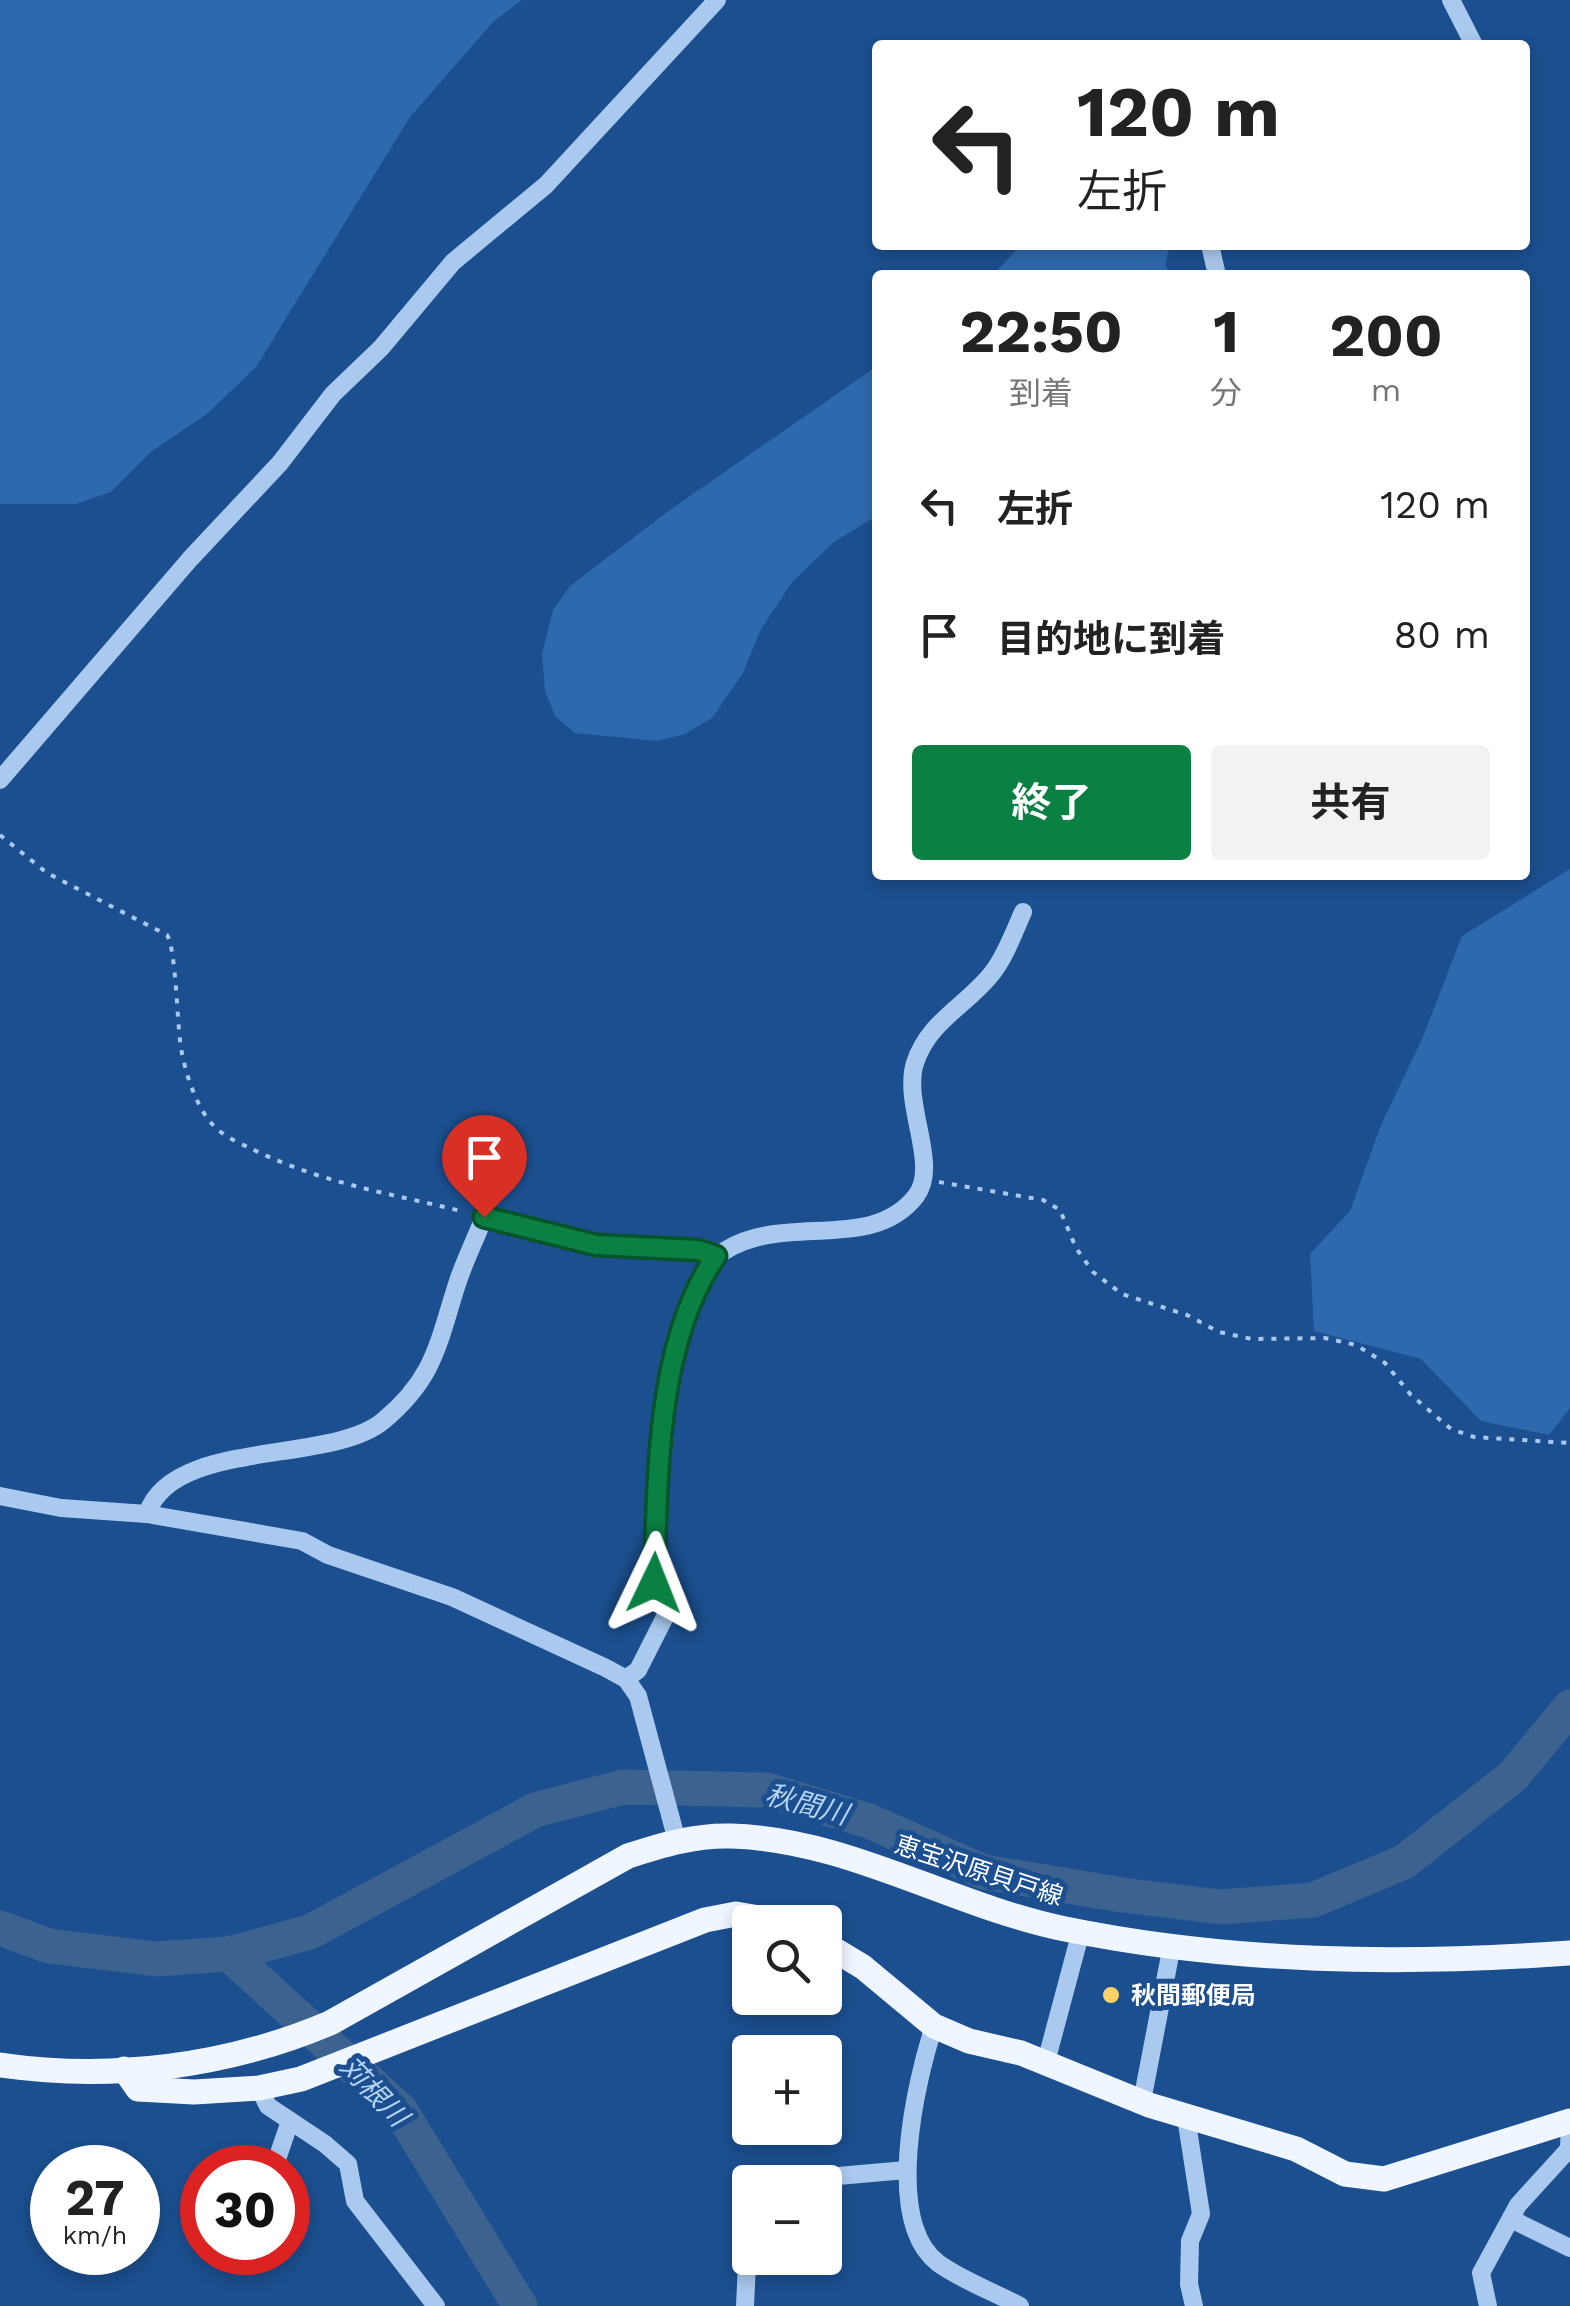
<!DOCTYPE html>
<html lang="ja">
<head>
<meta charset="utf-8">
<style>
  body { margin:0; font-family:"Work Sans","Noto Sans JP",sans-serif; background:#f2f2f2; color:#222; height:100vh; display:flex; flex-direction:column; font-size:38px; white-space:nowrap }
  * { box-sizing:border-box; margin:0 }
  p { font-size:32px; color:#767676 }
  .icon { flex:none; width:55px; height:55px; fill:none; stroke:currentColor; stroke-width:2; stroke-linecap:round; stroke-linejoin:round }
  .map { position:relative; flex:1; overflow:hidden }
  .sheet { position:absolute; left:872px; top:270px; width:658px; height:610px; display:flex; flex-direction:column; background:#fff; border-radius:10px; box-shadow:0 5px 15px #0003 }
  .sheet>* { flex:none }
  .top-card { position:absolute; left:872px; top:40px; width:658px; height:210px; border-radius:10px; box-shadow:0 5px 15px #0003; background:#fff; color:#222; overflow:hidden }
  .fabs { position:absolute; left:732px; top:1905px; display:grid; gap:20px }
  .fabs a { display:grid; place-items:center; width:110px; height:110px; border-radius:10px; background:#fff; box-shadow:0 5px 15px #0003; font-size:50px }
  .speed { position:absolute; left:30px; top:2145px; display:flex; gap:20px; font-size:50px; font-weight:700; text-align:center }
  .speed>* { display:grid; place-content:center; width:130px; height:130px; border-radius:50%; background:#fff; box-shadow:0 5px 15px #0003; line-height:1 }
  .speed small { font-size:25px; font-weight:400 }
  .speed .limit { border:15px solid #d22; background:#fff; color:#111 }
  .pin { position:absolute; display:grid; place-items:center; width:85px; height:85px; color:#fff; margin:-102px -42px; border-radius:50% 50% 50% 0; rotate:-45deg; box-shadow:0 0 10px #0007 }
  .pin .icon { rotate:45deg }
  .me { position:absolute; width:110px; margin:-55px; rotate:2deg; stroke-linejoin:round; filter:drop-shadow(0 0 8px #0008) }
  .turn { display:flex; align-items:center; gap:35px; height:210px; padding:0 40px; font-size:45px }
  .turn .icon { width:130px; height:130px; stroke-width:2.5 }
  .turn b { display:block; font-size:70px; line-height:85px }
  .eta { display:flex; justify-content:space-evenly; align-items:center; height:170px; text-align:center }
  .eta b { font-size:60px; font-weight:700; line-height:70px }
  .primary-button { display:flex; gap:20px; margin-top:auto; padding:20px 40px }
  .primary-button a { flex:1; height:115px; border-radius:10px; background:#0b8043; color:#fff; font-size:40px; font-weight:700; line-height:115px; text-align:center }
  .primary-button a+a { background:#f2f2f2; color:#222 }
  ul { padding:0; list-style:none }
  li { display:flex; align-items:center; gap:30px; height:130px; padding:0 40px }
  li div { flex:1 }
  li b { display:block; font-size:38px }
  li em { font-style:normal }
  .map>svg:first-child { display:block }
</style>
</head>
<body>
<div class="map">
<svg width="1570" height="2306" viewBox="0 0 1570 2306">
  <rect width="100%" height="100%" fill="#1b4f8f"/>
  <g fill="#2e69ad">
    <path d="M0 0H522L493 22 410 117 256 367 207 414 152 451 111 492 76 504H0Z"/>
    <path d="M1021 245H1170L1165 266 1174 275H993Z"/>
    <path d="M877 366V516L834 542 792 582 761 629 743 673 712 718 685 734 657 741 575 733 555 716 545 691 542 654 553 610 570 586 667 512Z"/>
    <path d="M1570 869V1408L1549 1435 1481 1421 1421 1359 1314 1331 1310 1254 1350 1211 1381 1125 1422 1039 1462 936Z"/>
  </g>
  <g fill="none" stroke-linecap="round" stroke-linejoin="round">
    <g stroke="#3c6290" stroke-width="35">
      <path d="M0 1928 49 1946 156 1959 229 1954 310 1932 535 1810 623 1787 767 1790 869 1821 984 1872 1122 1895 1221 1907 1313 1900 1404 1862 1513 1776 1570 1707"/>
      <path d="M229 1954 400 2110 520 2306"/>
    </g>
    <g stroke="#a9c9ee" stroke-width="4" stroke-dasharray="5 8" stroke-linecap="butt">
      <path d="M0 835 47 873 167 935C176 948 177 1024 181 1048 185 1072 196 1107 213 1125 223 1136 239 1143 252 1149 324 1184 389 1193 465 1212"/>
      <path d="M939 1182 1043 1200 1060 1210 1076 1248 1093 1272 1122 1294 1187 1315 1219 1332 1252 1339 1325 1338 1356 1345 1385 1363 1411 1395 1451 1429 1474 1437 1570 1443"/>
    </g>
    <g stroke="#a9c9ee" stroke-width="18">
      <path d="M1451 0 1474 45"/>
      <path d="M1210 245 1217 275"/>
      <path d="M0 780 190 559 280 463 333 394 381 348 453 262 546 185 717 0"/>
      <path d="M0 1496 61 1508 147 1514 302 1541 328 1555 452 1597 606 1668 626 1679 638 1696 677 1841"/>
      <path d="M147 1514C172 1438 330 1465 383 1421 436 1377 438 1342 458 1281 465 1260 476 1238 484 1217L596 1245 698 1250 716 1256"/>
      <path d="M626 1679 638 1670 669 1609C664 1602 656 1591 654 1583 651 1567 656 1546 656 1530 659 1468 669 1284 726 1250 786 1213 872 1253 916 1196 940 1165 902 1104 915 1063 929 1020 967 1006 993 972 1006 955 1014 932 1023 912"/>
      <path d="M934 2026C916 2081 883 2221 938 2263 961 2280 994 2292 1020 2306"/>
      <path d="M1046 2062 1081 1931"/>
      <path d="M259 2088 268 2106 325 2144 348 2164 355 2201 436 2306"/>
      <path d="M1142 2101 1172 1945"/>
      <path d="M1186 2117 1201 2214 1190 2241 1189 2284 1194 2306"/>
      <path d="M274 2168 290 2121"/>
      <path d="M770 2182 906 2170"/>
      <path d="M1513 2220 1570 2248"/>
      <path d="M745 2306 750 2201"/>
      <path d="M1488 2306 1481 2273 1518 2205 1569 2149 1570 2121"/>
    </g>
    <g stroke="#f0f6ff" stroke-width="25">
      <path d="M825 1944 863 1967 934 2026 969 2041 1021 2053 1149 2105 1296 2149 1345 2174 1384 2179 1570 2121"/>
      <path d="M0 2065C112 2081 226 2067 330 2023L628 1856C662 1845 695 1835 731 1836 848 1839 952 1906 1065 1929 1233 1963 1400 1965 1570 1953"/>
      <path d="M124 2069 138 2089 194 2092 259 2088 301 2079 705 1920 736 1914 781 1922"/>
    </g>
  </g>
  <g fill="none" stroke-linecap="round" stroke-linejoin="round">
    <g stroke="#07532c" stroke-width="25">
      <path id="route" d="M484 1217 596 1245 698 1250 716 1256C655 1344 658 1480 654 1583"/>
    </g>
    <use href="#route" stroke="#0b8043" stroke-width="18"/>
  </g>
  <circle fill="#ffd166" stroke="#1b4f8f" stroke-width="4" cx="1111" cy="1995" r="10"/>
  <g text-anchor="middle" stroke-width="10" stroke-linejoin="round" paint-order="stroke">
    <g font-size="25" fill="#fff" stroke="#1b4f8f">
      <text transform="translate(979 1870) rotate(18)" y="9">恵宝沢原貝戸線</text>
    </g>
    <g font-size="25" font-weight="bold" fill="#fff" stroke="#1b4f8f" text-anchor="start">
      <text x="1131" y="2004">秋間郵便局</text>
    </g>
    <g font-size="28" font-style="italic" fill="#b5d3f5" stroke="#1b4f8f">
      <text transform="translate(807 1804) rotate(15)" y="10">秋間川</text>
      <text transform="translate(374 2091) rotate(46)" y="10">苅根川</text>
    </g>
  </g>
</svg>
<div class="fabs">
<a><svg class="icon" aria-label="search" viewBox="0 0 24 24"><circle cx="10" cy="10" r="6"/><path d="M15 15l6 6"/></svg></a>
<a>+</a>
<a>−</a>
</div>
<div class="speed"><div>27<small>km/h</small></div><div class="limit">30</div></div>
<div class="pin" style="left:484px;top:1217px;background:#d93025"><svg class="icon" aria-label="arrive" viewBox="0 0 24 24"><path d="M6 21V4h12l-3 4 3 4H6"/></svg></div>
<svg class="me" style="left:654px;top:1583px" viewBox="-20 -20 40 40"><path d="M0-17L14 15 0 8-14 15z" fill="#0b8043" stroke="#fff" stroke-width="4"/></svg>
<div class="top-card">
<div class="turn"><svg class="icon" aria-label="left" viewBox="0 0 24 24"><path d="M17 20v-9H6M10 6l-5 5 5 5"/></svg><div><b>120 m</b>左折</div></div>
</div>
<section class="sheet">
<div class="eta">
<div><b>22:50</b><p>到着</p></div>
<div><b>1</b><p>分</p></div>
<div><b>200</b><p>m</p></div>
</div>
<ul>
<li><svg class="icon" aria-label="left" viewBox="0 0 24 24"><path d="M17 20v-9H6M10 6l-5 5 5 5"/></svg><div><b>左折</b></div><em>120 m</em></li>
<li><svg class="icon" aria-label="arrive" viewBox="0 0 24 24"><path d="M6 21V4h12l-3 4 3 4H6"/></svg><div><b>目的地に到着</b></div><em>80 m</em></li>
</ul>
<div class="primary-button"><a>終了</a><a>共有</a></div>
</section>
</div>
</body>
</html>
